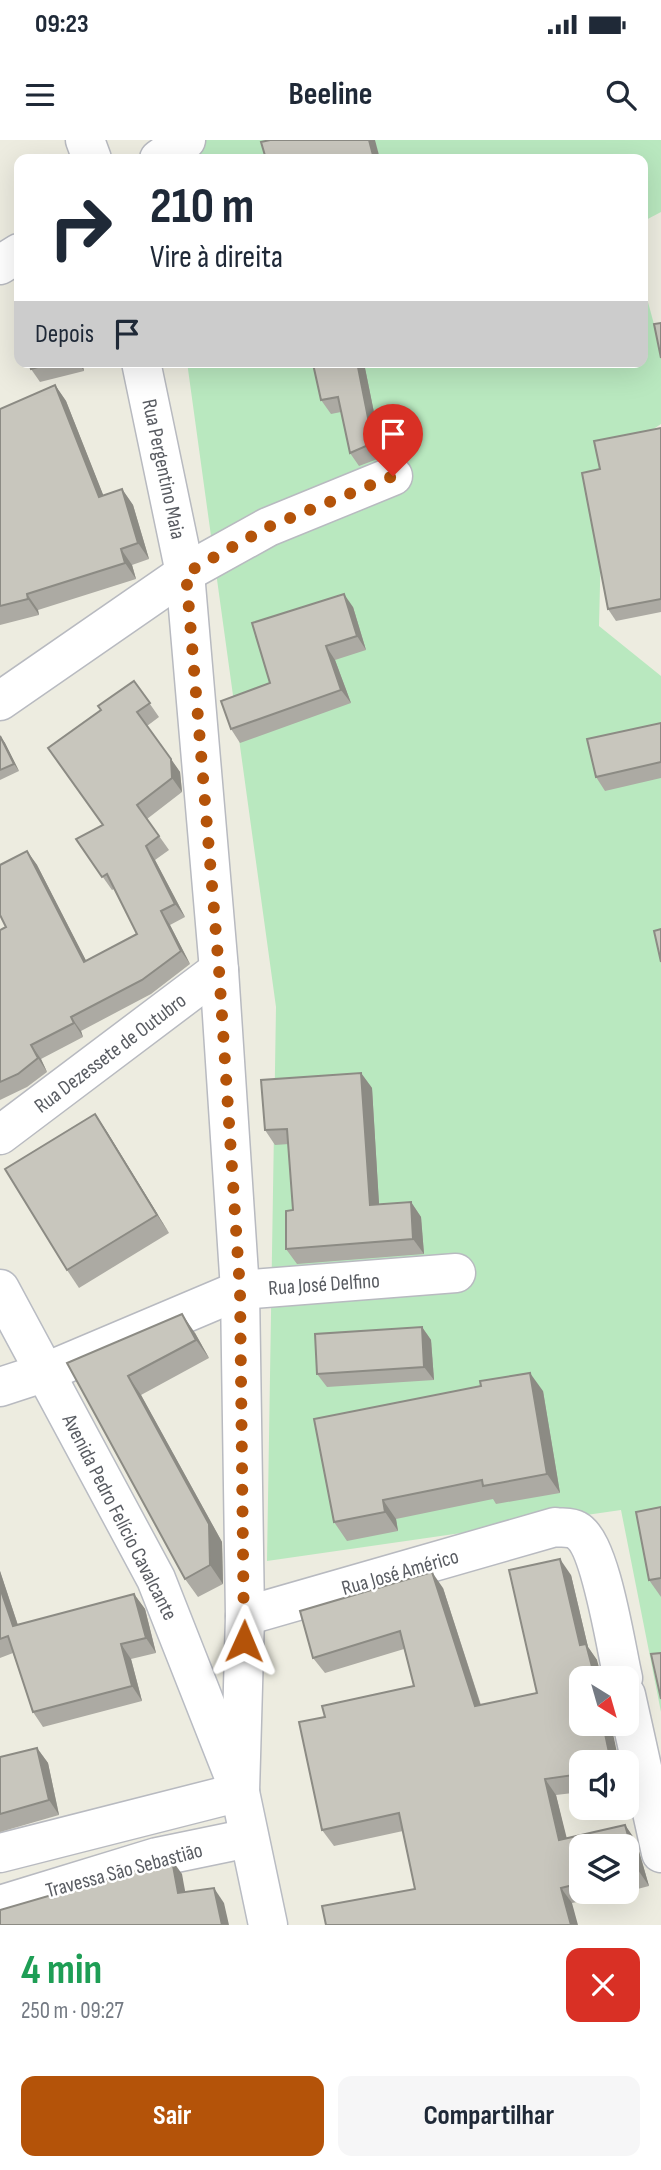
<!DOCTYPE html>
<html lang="pt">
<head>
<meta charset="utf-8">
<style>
  body { margin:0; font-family:"Sofia Sans Condensed",sans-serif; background:#f6f6f7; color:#1f2937; height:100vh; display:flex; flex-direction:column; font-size:26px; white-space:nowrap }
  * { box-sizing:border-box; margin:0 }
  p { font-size:23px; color:#747a83 }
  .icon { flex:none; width:38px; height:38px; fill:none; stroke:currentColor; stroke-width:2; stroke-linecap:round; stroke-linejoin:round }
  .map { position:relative; height:1785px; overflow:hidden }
  .details { display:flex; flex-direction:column; background:#fff; flex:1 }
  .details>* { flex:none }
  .banner { position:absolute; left:14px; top:14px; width:634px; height:214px; border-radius:14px; box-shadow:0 7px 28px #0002; background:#fff; color:#1f2937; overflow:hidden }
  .needle { width:46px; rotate:143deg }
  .tools { position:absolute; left:569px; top:1526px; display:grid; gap:14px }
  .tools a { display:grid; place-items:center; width:70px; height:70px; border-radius:14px; background:#fff; box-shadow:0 7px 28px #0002; font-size:35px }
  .pin { position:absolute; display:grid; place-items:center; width:60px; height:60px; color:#fff; margin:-72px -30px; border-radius:50% 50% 50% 0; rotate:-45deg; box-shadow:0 0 7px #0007 }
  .pin .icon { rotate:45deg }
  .me { position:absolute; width:77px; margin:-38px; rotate:1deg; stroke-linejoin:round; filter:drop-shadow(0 0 5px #0008) }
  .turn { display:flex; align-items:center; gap:24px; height:147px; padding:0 21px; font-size:32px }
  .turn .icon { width:91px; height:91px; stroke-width:2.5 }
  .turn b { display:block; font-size:49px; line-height:60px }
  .then { display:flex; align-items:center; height:66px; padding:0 21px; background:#0003; gap:14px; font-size:26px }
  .round { display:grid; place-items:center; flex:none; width:74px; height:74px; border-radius:14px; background:#f6f6f7 }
  .head { display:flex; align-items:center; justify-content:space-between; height:119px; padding:0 21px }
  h1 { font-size:42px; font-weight:700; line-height:52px; color:#1e9e55 }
  .action { display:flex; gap:14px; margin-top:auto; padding:14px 21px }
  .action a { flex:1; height:80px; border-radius:14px; background:#b45309; color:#fff; font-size:28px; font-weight:700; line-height:80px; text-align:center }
  .action a+a { background:#f6f6f7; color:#1f2937 }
  .status { display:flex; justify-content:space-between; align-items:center; height:49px; padding:0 35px; background:#fff; direction:ltr }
  .status svg { height:19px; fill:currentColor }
  header { display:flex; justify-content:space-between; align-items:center; height:91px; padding:0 21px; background:#fff; font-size:32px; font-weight:700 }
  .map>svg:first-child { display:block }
</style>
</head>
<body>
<div class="status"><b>09:23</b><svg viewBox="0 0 49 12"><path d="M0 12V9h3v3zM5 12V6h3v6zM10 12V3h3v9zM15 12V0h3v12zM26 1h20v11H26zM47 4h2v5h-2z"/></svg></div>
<header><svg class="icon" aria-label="menu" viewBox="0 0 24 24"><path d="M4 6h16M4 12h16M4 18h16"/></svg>Beeline<svg class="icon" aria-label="search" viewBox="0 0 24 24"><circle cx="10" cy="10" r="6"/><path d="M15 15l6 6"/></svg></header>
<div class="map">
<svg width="661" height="1785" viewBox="0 0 661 1785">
  <rect width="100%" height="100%" fill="#edece0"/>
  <g fill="#b9e8bf">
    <path d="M156 0H661V72L642 82V19H159Z"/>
    <path d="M642 140 661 210V284L603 323 599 486 661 536V1572L621 1370 267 1421 276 867 187 222H642Z"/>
  </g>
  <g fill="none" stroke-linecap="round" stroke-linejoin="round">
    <g stroke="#b8bac0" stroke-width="41">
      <g id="street">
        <path d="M85 0 92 19"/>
        <path d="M159 19 186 0"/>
        <path d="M0 125 19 113"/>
        <path d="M0 561 185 433 268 387 393 336"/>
        <path d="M0 995 219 830"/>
        <path d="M0 1247 46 1232 240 1150 456 1133"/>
        <path d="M245 1476 555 1387C561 1388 571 1387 576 1390 601 1403 616 1509 623 1538"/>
        <path d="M626 1555 661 1713"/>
        <path d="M0 1713 240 1652 245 1476 240 1150 219 830 185 433 141 222"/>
        <path d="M0 1765 157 1717 249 1698"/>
      </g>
    </g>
    <g stroke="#b9bcc3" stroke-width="41">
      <path id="secondary" d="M0 1149 156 1439 240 1652 268 1785"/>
    </g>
    <use href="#street" stroke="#fff" stroke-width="38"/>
    <use href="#secondary" stroke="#fff" stroke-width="38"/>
  </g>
  <g fill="#acaaa3">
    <path d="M29 222H82L84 231 40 242 31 229Z"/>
    <path d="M321 222H360L365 228 383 317 359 326 350 313 341 272 331 274 321 260Z"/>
    <path d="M55 245 66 261 103 355 122 349 133 365 149 419 132 425 136 439 38 470 39 475 0 485V269Z"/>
    <path d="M661 288V472L616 481 608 469 600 329Z"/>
    <path d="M353 467 366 510 335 520 351 563 240 603 231 589 270 543Z"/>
    <path d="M134 541 159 577 147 586 180 632 182 652 147 679 169 710 155 720 185 777 170 785 190 824 151 854 81 891 83 897 41 919 47 932 27 947 0 960V790L6 787 27 711 37 725 86 821 137 794 114 749 112 750 76 699 103 685 101 570Z"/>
    <path d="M661 583V638L605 651 596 637Z"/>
    <path d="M0 596 5 603 19 631 0 640Z"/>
    <path d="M361 933 372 948 379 1065 411 1062 421 1077 424 1114 297 1124 286 1109 293 1070 289 1004 275 1005 265 990Z"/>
    <path d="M95 974 107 992 169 1093 79 1148 67 1130Z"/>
    <path d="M422 1187 431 1200 434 1240 327 1247 317 1234Z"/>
    <path d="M195 1193 209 1218 141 1255 222 1402 223 1444 198 1457 185 1439 67 1223Z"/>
    <path d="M543 1251 560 1353 496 1364 493 1359 396 1379 398 1391 347 1401 334 1382Z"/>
    <path d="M661 1367V1457L649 1440Z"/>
    <path d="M0 1431 18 1485 134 1454 145 1469 156 1513 131 1519 142 1561 43 1587 33 1572 13 1513 0 1518Z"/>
    <path d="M571 1435 588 1507 597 1520 581 1622V1652L556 1655 566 1698 625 1685 636 1701 649 1746 626 1752V1706H581V1752H625L572 1763 415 1749 403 1691 334 1706 322 1690 325 1577 414 1546 404 1509 325 1533 313 1518 443 1448 481 1565 537 1553Z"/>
    <path d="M37 1608 48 1623 59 1675 0 1692V1617Z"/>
  </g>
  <g fill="#8c8b84">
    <path d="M369 0H375L380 19H374Z"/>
    <path d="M78 222H82L84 231Z"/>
    <path d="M357 222H360L365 228 383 317 373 303Z"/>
    <path d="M55 245 66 261 110 372 99 357Z"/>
    <path d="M122 349 133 365 149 419 138 403Z"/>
    <path d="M121 409 132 425 136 439 125 423Z"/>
    <path d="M27 454 38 470 39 475 28 459Z"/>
    <path d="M344 454 353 467 366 510 357 496Z"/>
    <path d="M326 506 335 520 351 563 341 550Z"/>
    <path d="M0 596 5 603 19 631 14 624Z"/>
    <path d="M171 619 180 632 182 652 172 638Z"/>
    <path d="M146 706 155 720 185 777 175 764Z"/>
    <path d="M27 711 37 725 94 836 84 822Z"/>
    <path d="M161 771 170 785 190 824 181 811Z"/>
    <path d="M71 877 81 891 83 897 74 883Z"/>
    <path d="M31 905 41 919 47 932 38 918Z"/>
    <path d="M361 933 372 948 380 1080 370 1065Z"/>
    <path d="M95 974 107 992 169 1093 157 1075Z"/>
    <path d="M411 1062 421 1077 424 1114 413 1099Z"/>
    <path d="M182 1174 195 1193 209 1218 196 1200Z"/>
    <path d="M422 1187 431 1200 434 1240 424 1227Z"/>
    <path d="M530 1233 543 1251 560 1353 547 1334Z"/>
    <path d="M128 1236 141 1255 222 1402 223 1444 210 1425Z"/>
    <path d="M383 1360 396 1379 398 1391 385 1372Z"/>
    <path d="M560 1419 571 1435 588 1507 597 1520 602 1538H595L580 1505Z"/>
    <path d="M0 1431 23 1501 13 1486 0 1448Z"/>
    <path d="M432 1432 443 1448 486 1582 475 1566Z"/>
    <path d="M134 1454 145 1469 156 1513 146 1498Z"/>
    <path d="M121 1504 131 1519 142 1561 132 1546Z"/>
    <path d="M603 1584H611L619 1622H611Z"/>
    <path d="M37 1608 48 1623 59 1675 49 1660Z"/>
    <path d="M545 1639 556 1655 571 1715 559 1700Z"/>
    <path d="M625 1685 636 1701 649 1746 638 1730Z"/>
    <path d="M172 1720 182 1734 188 1767 178 1753Z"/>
    <path d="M214 1748 224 1763 229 1785H222Z"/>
    <path d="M561 1748 572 1763 578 1785H571Z"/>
  </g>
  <g fill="#c8c6bd" stroke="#8c8b84" stroke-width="2">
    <path d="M270 0H369L374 19H266L261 2Z"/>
    <path d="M661 183V218L654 184Z"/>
    <path d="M29 222H55L31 229Z"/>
    <path d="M321 222H357L373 303 350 313 338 257 321 260 313 224Z"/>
    <path d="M55 245 99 357 122 349 138 403 121 409 125 423 27 454 28 459 0 466V269Z"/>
    <path d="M661 288V459L608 469 582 333 600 329 594 301Z"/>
    <path d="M344 454 357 496 326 506 341 550 231 589 221 561 270 543 252 483Z"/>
    <path d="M134 541 150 563 137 572 171 619 172 638 137 665 159 696 146 706 175 764 161 771 181 811 142 840 71 877 74 883 31 905 38 918 18 934 0 942V790L6 787 0 775V725L27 711 84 822 137 794 107 734 102 737 76 699 103 685 48 608 101 570 98 566Z"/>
    <path d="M661 583V622L596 637 587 599Z"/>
    <path d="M0 596 14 624 0 630Z"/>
    <path d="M661 789V822L654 791Z"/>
    <path d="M361 933 370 1065 411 1062 413 1099 286 1109V1071L293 1070 287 989 265 990 261 940Z"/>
    <path d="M95 974 157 1075 67 1130 5 1029Z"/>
    <path d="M182 1174 196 1200 128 1236 209 1384 210 1425 185 1439 67 1223Z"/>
    <path d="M422 1187 424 1227 317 1234 315 1194Z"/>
    <path d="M530 1233 547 1334 483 1346 482 1340 383 1360 385 1372 334 1382 314 1279 481 1246 480 1241Z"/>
    <path d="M661 1367V1438L649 1440 636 1372Z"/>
    <path d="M560 1419 580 1505 586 1504 595 1538H581V1584H603L611 1622H581V1634L545 1639 559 1700 625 1685 638 1730 626 1733V1706H581V1743L561 1748 571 1785H326L322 1766 415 1749 399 1673 322 1690 299 1582 325 1577 322 1566 414 1546 400 1491 313 1518 300 1471 432 1432 475 1566 537 1553 509 1430Z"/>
    <path d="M0 1448 13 1486 134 1454 146 1498 121 1504 132 1546 33 1572 8 1496 0 1499Z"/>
    <path d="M661 1513V1559L651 1514Z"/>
    <path d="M37 1608 49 1660 0 1674V1617Z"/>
    <path d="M172 1720 178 1753 214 1748 222 1785H0V1770Z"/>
  </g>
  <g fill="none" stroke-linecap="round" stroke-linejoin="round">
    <path stroke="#b45309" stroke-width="12" stroke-dasharray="0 21.6" d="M244 1501 240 1150 219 830 186 433 268 387 393 336"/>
  </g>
  <g text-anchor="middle" stroke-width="5" stroke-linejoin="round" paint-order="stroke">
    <g font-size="21" fill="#595c62" stroke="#fff">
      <text transform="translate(164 329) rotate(78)" y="7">Rua Pergentino Maia</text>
      <text transform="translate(110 913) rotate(-37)" y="7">Rua Dezessete de Outubro</text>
      <text transform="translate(324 1144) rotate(-4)" y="7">Rua José Delfino</text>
      <text transform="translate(120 1377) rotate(63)" y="7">Avenida Pedro Felício Cavalcante</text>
      <text transform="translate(400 1432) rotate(-16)" y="7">Rua José Américo</text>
      <text transform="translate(124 1730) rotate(-15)" y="7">Travessa São Sebastião</text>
    </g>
  </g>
</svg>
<div class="tools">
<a><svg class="needle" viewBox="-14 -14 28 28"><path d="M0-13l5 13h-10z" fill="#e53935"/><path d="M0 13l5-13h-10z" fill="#747a83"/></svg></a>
<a><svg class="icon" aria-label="sound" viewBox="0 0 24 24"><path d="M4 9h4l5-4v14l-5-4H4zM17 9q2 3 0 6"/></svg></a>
<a><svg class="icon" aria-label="layers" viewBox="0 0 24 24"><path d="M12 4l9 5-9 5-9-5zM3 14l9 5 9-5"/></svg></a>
</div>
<div class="pin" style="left:393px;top:336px;background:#d93025"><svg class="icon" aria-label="arrive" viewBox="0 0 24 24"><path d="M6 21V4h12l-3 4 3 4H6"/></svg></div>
<svg class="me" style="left:244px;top:1501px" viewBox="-20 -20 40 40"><path d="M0-17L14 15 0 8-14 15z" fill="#b45309" stroke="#fff" stroke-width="4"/></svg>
<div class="banner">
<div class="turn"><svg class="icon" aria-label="right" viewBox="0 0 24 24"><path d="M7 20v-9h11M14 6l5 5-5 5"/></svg><div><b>210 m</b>Vire à direita</div></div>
<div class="then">Depois<svg class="icon" aria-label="arrive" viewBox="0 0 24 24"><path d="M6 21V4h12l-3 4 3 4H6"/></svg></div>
</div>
</div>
<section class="details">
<div class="head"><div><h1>4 min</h1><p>250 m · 09:27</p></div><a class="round" style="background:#d93025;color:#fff"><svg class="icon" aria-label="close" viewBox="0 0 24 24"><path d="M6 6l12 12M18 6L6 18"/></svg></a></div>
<div class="action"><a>Sair</a><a>Compartilhar</a></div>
</section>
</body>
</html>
